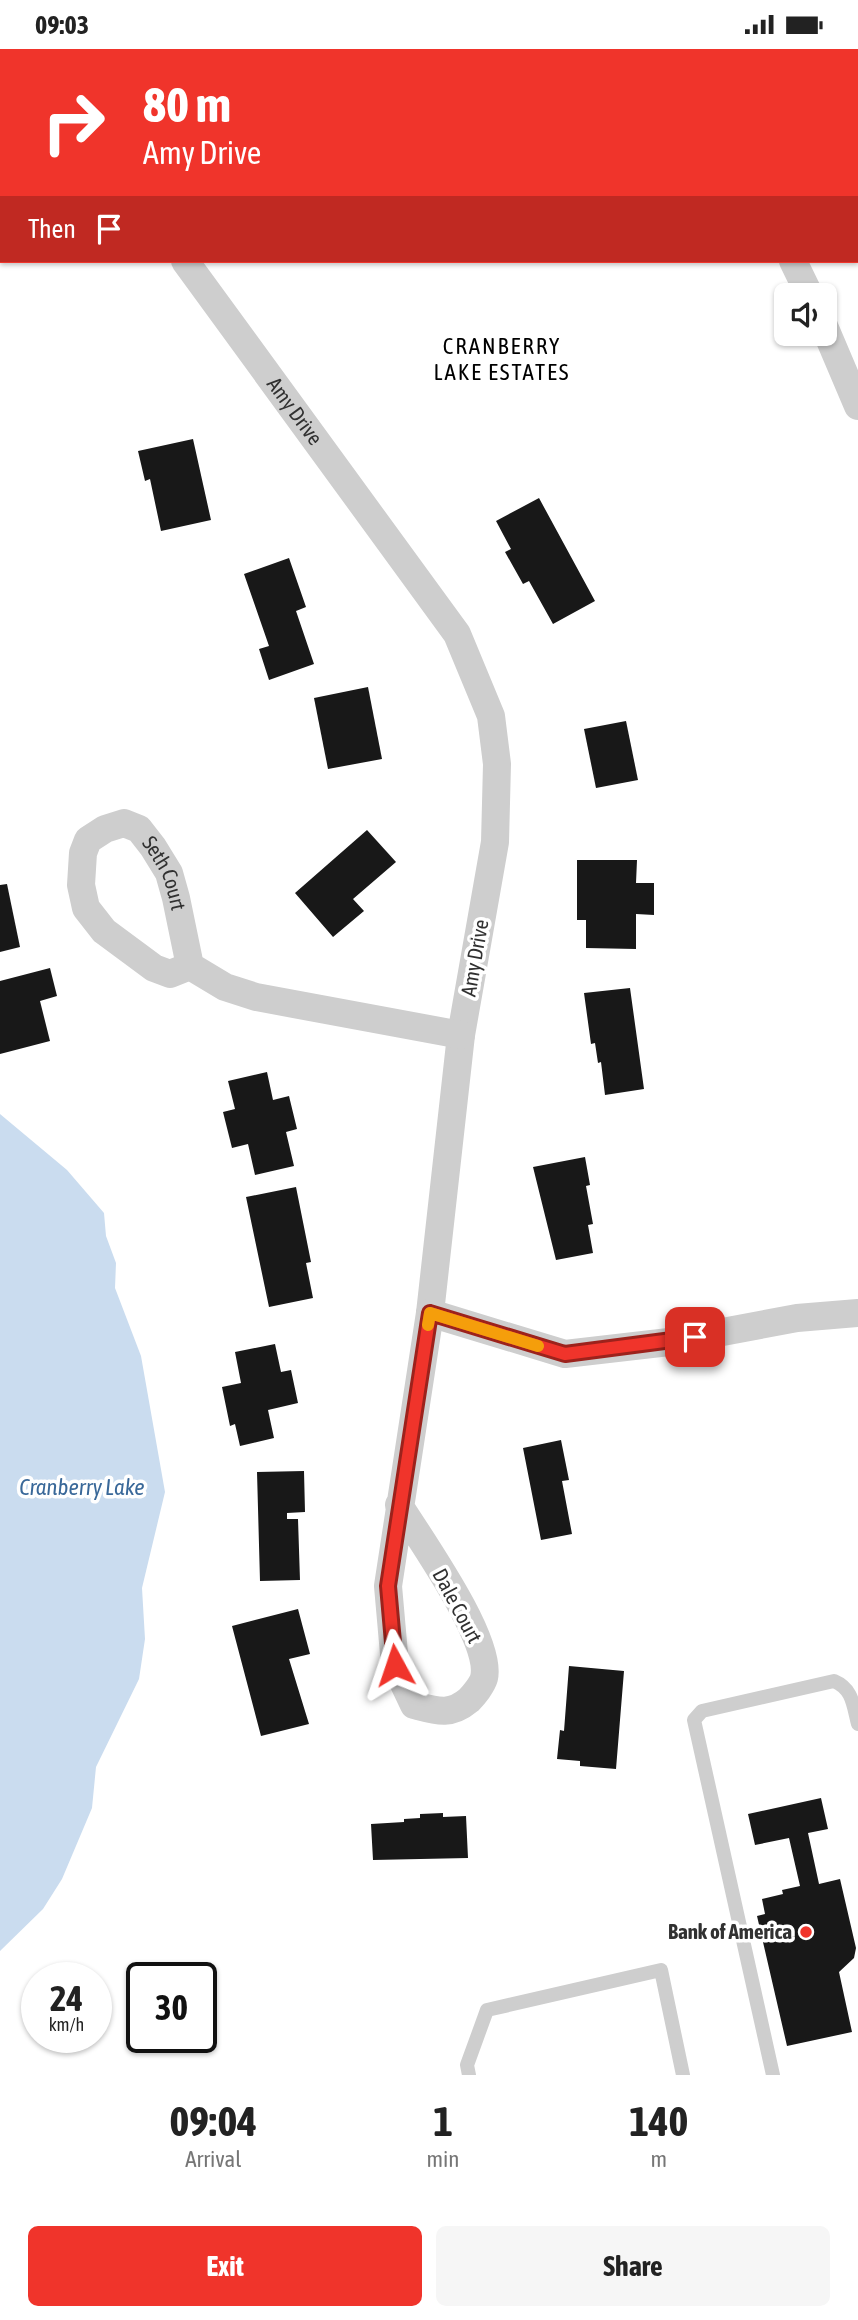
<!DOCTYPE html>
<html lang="en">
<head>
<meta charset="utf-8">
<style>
  body { margin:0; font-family:"Asap Condensed",sans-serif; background:#f6f6f6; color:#222; height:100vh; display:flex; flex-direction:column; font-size:26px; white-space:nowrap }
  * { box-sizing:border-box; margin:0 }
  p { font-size:23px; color:#767676 }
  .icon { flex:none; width:38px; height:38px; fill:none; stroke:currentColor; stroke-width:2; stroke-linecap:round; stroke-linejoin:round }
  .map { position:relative; height:2026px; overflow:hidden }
  .sheet { display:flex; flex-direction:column; background:#fff; flex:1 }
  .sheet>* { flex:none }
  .top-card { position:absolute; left:0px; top:0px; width:859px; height:214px; box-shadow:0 2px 5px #0004; background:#f0342b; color:#fff; overflow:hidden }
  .tools { position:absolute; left:774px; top:234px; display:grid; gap:14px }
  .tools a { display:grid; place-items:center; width:63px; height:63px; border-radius:10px; background:#fff; box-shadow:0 2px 5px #0004; font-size:35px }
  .speed { position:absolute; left:21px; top:1913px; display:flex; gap:14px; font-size:35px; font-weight:700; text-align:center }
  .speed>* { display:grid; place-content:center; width:91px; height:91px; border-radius:50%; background:#fff; box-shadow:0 2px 5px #0004; line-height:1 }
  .speed small { font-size:18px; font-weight:400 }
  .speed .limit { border:4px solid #111; border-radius:10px; background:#fff; color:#111 }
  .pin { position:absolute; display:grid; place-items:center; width:60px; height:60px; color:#fff; margin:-30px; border-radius:14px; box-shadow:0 4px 10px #0006 }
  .me { position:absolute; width:77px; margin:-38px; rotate:355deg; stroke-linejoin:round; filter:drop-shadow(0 0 5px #0008) }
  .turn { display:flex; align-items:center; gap:24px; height:147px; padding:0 28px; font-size:32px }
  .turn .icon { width:91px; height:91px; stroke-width:2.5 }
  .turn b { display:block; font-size:49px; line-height:60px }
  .then { display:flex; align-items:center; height:66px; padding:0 28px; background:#0003; gap:14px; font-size:26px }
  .eta { display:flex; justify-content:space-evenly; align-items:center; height:119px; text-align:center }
  .eta b { font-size:42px; font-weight:700; line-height:49px }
  .action { display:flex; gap:14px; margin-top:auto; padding:14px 28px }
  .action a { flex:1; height:80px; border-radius:10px; background:#f0342b; color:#fff; font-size:28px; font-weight:700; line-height:80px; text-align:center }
  .action a+a { background:#f6f6f6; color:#222 }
  .status { display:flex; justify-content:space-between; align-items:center; height:49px; padding:0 35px; background:#fff; direction:ltr }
  .status svg { height:19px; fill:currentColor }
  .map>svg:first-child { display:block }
</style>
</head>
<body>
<div class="status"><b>09:03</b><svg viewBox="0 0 49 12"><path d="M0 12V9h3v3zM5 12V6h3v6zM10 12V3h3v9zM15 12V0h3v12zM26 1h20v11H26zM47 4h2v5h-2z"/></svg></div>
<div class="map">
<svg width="858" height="2026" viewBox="0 0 858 2026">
  <rect width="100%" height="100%" fill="#fff"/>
  <path fill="#cadcef" d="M0 1065 67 1121 104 1164 106 1187 116 1214 115 1239 141 1307 165 1443 142 1539 145 1590 139 1630 96 1718 92 1759 62 1830 43 1860 0 1902Z"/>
  <g fill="#181818">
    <path d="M193 390 211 471 161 482 150 430 145 432 138 402Z"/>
    <path d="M539 449 595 552 553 575 529 532 523 535 505 503 511 500 496 472Z"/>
    <path d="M289 509 306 558 296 562 314 615 269 631 259 600 269 597 244 525Z"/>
    <path d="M368 638 382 710 328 720 314 649Z"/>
    <path d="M626 672 638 731 596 739 584 680Z"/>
    <path d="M367 781 396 813 353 850 364 862 333 888 295 844Z"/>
    <path d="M577 811H637L636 834H654V866L636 865V900L586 899V871H577Z"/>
    <path d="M7 835 20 898 0 903V836Z"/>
    <path d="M50 919 57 947 40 952 50 992 0 1005V932Z"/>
    <path d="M630 939 644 1040 605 1046 601 1013 598 1014 595 994 591 995 584 944Z"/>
    <path d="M267 1023 273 1051 289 1047 297 1080 286 1083 294 1117 255 1126 248 1095 232 1099 223 1063 235 1060 228 1032Z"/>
    <path d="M585 1108 590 1136 586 1137 593 1175 588 1176 593 1204 556 1211 533 1118Z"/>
    <path d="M296 1138 311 1213 306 1214 313 1249 269 1258 246 1148Z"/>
    <path d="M275 1295 281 1323 291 1321 298 1354 268 1361 274 1389 240 1397 235 1375 230 1377 222 1338 241 1334 235 1303Z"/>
    <path d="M561 1391 569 1431 562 1432 572 1485 541 1491 523 1399Z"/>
    <path d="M304 1422 305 1463 287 1464V1470H298L300 1531 260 1532 257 1423Z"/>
    <path d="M298 1560 310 1605 289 1610 309 1675 261 1687 232 1577Z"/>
    <path d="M569 1617 624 1622 616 1720 580 1717V1712L557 1710 560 1681 564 1682Z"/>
    <path d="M821 1749 828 1780 808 1784 819 1835 840 1830 856 1899 854 1909 839 1923 852 1983 787 1997 757 1867 765 1865 762 1850 783 1845 782 1841 800 1837 789 1789 755 1796 748 1765Z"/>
    <path d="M443 1764V1768L466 1767 468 1809 373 1811 371 1775 404 1773V1770L420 1769V1765Z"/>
  </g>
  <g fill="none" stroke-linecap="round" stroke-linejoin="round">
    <g stroke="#cecece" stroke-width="14">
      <path d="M469 2026 467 2016 487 1961 661 1921 683 2026"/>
      <path d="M773 2026 694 1671 702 1662 834 1632C853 1640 853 1656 858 1675"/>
    </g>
    <g stroke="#cecece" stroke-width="28">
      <path d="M61 0 63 2"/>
      <path d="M690 0 691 2"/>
      <path id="s1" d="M185 212 457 585 491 667 497 715 495 793 461 986 430 1264 388 1537 395 1616 414 1656C437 1662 450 1667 469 1651 474 1646 482 1636 484 1629 493 1592 420 1490 399 1456"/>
      <path d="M793 212 810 247"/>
      <path d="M824 277 858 357"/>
      <path id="s2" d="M190 917 170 925 154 919 104 882 86 859 81 836 83 804 88 791 105 780 124 774 139 780 153 798 169 824 176 849 190 917 225 938 256 948 461 986"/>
      <path d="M430 1264 565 1305 669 1293 797 1269 858 1264"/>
    </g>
  </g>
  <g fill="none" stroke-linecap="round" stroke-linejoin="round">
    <g stroke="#9c221c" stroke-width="18">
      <path id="route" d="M395 1616 388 1537 430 1264 565 1305 695 1288"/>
    </g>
    <use href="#route" stroke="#f0342b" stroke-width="12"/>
    <path stroke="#f59e0b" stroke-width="12" d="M428 1276 430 1264 538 1297"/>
  </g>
  <circle fill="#f0342b" stroke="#fff" stroke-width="2.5" cx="806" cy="1883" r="7"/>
  <g text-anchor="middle" stroke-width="7" stroke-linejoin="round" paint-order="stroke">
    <g font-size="21" fill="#313131" stroke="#fff">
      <text dy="7" stroke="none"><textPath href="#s1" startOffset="186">Amy Drive</textPath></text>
      <text dy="7" stroke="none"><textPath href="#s2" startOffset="308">Seth Court</textPath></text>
      <text transform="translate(475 909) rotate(-80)" y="7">Amy Drive</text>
      <text transform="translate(457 1557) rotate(62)" y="7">Dale Court</text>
    </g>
    <g font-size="21" font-weight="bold" fill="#313131" stroke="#fff" text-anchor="end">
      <text x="792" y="1890">Bank of America</text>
    </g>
    <g font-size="23" letter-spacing="2" fill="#000" stroke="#fff">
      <text x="502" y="305">CRANBERRY<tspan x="502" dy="26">LAKE ESTATES</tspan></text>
    </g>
    <g font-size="23" font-style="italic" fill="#396899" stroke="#fff">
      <text x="82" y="1446">Cranberry Lake</text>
    </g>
  </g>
</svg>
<div class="tools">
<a><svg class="icon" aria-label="sound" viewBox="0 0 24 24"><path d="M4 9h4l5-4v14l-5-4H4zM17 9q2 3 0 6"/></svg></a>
</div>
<div class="speed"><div>24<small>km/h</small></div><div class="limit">30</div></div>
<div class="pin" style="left:695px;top:1288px;background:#d93025"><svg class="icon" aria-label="arrive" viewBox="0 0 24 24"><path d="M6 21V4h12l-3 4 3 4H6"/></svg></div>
<svg class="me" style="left:395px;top:1616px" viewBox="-20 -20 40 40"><path d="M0-17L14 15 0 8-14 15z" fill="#f0342b" stroke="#fff" stroke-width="4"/></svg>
<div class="top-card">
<div class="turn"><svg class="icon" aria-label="right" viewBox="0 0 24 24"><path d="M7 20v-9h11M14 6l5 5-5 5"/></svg><div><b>80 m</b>Amy Drive</div></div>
<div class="then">Then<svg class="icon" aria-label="arrive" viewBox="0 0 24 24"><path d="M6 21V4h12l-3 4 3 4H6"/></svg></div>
</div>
</div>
<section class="sheet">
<div class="eta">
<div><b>09:04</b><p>Arrival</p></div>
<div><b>1</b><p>min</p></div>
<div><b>140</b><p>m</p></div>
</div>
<div class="action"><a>Exit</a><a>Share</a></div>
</section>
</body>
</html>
